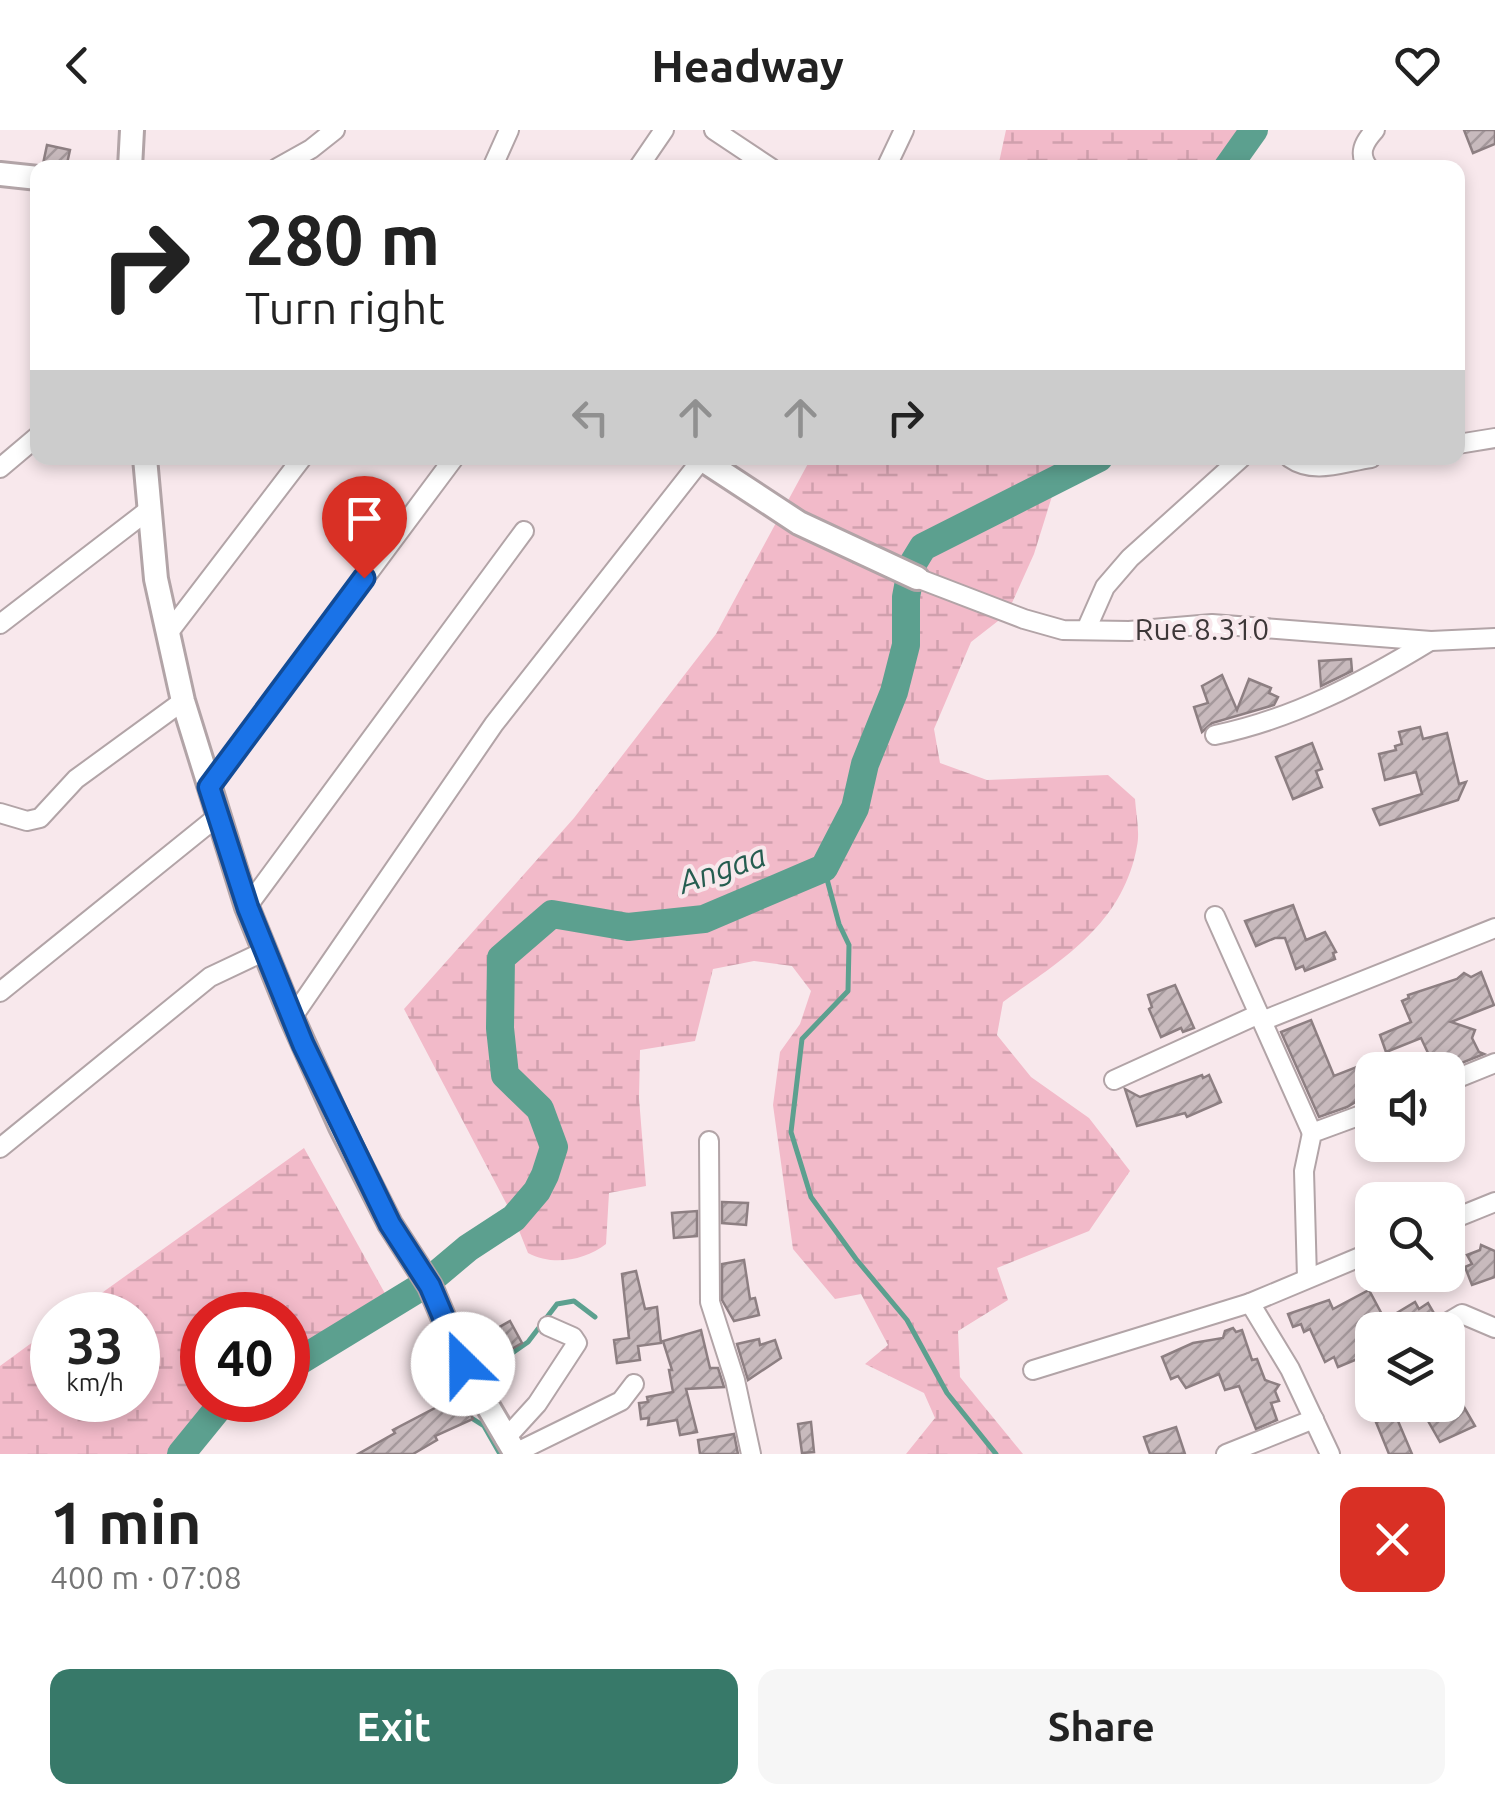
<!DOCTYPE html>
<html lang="en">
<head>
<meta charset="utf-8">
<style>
  body { margin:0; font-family:Ubuntu,sans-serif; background:#f6f6f6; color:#222; height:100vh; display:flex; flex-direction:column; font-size:38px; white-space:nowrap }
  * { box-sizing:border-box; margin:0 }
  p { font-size:32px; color:#767676 }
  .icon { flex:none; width:55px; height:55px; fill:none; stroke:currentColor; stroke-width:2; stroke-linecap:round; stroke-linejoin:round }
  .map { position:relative; height:1324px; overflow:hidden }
  .side { display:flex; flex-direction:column; background:#fff; flex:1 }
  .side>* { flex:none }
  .top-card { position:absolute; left:30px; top:30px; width:1435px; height:305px; border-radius:20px; box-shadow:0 5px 15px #0003; background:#fff; color:#222; overflow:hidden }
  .tools { position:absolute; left:1355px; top:922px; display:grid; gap:20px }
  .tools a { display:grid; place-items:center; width:110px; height:110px; border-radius:20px; background:#fff; box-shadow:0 5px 15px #0003; font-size:50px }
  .speed { position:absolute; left:30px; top:1162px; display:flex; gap:20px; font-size:50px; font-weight:700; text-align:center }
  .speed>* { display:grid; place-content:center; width:130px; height:130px; border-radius:50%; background:#fff; box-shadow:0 5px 15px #0003; line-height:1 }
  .speed small { font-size:25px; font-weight:400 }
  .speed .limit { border:15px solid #d22; background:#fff; color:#111 }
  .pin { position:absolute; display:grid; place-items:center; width:85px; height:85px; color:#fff; margin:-102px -42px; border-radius:50% 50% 50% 0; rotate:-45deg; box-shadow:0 0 10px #0007 }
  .pin .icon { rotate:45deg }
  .me { position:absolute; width:110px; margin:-55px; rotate:337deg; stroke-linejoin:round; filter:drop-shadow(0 0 8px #0008) }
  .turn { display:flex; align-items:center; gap:35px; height:210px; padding:0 50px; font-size:45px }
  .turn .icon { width:130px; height:130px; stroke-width:2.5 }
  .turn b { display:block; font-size:70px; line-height:85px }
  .lanes { display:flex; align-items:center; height:95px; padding:0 50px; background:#0003; justify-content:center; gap:50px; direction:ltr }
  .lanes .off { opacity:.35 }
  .round { display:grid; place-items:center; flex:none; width:105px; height:105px; border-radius:20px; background:#f6f6f6 }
  .headline { display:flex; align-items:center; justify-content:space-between; height:170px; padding:0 50px }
  h1 { font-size:60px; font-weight:700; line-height:75px }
  .button { display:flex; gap:20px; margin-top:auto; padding:20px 50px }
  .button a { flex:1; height:115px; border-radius:20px; background:#377969; color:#fff; font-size:40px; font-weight:700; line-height:115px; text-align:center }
  .button a+a { background:#f6f6f6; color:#222 }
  header { display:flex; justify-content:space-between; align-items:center; height:130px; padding:0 50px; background:#fff; font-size:45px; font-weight:700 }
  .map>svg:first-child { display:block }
</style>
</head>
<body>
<header><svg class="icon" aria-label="back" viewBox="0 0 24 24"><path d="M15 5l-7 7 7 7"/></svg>Headway<svg class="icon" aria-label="heart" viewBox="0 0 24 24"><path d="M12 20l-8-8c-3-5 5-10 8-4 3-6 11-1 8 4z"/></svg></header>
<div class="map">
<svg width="1495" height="1324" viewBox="0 0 1495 1324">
  <defs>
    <pattern id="wetland-marsh" width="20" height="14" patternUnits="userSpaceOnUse" patternTransform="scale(2.5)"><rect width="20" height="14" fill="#f2bac9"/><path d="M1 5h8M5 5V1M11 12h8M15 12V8" fill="none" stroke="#d0a0ad"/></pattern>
    <pattern id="building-hatch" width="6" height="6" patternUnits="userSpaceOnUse" patternTransform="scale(2.5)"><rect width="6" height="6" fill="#c8babd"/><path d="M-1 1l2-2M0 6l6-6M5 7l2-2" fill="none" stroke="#a4989b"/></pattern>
  </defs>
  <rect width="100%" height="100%" fill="#f8e8ec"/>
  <g fill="url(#wetland-marsh)">
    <path d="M1006 0H1254L1227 37H998Z"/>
    <path d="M811 328H1099L1058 347 1034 424 1007 484 971 512 934 599 940 633 987 650 1108 645 1135 669C1136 684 1140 702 1137 716 1123 794 1063 829 1003 872L997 905 1031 947 1089 988 1130 1041 1089 1101 997 1138 1008 1170 958 1201 960 1247 1023 1324H906L935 1288 924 1263 865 1234 888 1215 861 1164 835 1169 793 1119 773 975 780 922 800 894 811 861 792 836 754 831 713 839 695 911 640 920 639 968 646 1056 609 1063 606 1114C584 1131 552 1136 528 1123L514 1088 404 879 574 688 716 504Z"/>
    <path d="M304 1018 392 1176 332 1209 288 1238V1185H202V1270H225L181 1324H0V1236L52 1198V1270H138V1185H71Z"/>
  </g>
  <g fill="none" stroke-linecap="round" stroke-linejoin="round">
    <g stroke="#5ca08f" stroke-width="5">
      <path d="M824 738 839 794 849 815 848 861 802 909 791 1002 811 1067 856 1129 907 1190 947 1263 996 1324"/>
      <path d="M485 1252V1242L528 1212 557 1174 574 1171 595 1187"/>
      <path d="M473 1289 484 1296 500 1324"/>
    </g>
    <g stroke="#5ca08f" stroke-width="28">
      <path d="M1227 38 1254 0"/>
      <path d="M288 1238 424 1155 468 1118 514 1088 537 1061 545 1045 554 1017 540 979 505 945 500 898 501 828 552 784 628 797 704 789 824 738 855 678 865 634 894 562 906 515V467L912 435 923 417 1099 328"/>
      <path d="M181 1324 225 1270"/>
    </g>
  </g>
  <g fill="url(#building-hatch)" stroke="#8d7f82" stroke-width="2.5">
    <path d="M1464 0H1495V14L1473 23Z"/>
    <path d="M47 15 70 20 66 38 43 34Z"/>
    <path d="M1351 529 1352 541 1321 556 1319 531Z"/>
    <path d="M1222 545 1237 580 1249 549 1271 558 1269 563 1278 567 1274 575 1212 593 1202 602 1194 577 1208 573 1202 556Z"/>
    <path d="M1420 597 1423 609 1447 603 1459 654 1466 652 1458 670 1380 695 1373 679 1422 664 1416 642 1385 650 1379 624 1396 620 1395 616 1402 614 1399 602Z"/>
    <path d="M1312 613 1322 639 1316 641 1322 657 1293 669 1276 627Z"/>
    <path d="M1293 775 1306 810 1325 802 1336 822 1333 823 1335 829 1305 841 1303 836 1296 839 1285 808H1275L1256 816 1245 791Z"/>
    <path d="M1481 842 1494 875 1451 892 1475 900 1472 908 1479 922 1484 924 1444 940H1436L1421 908 1386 922 1380 905 1411 892 1402 871 1409 868 1408 865 1457 849 1464 843 1471 847Z"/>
    <path d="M1175 855 1194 898 1183 902 1181 898 1161 907 1149 879 1152 877 1148 865Z"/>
    <path d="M1311 890 1334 946 1372 931V962L1347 977 1319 987 1281 902Z"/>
    <path d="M1202 945 1203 948 1209 945 1221 972 1187 987 1185 983 1137 996 1125 959 1140 967Z"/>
    <path d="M722 1072 748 1073 746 1095 722 1093Z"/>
    <path d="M697 1081V1106L674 1108 672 1083Z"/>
    <path d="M1481 1115 1495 1121V1147L1472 1155 1465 1137 1472 1134 1467 1125 1480 1120Z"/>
    <path d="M744 1130 750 1169 755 1168 759 1185 734 1191 722 1170V1134Z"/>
    <path d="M636 1141 645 1179 657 1177 661 1213 638 1216 640 1230 617 1233 614 1210 629 1208 622 1144Z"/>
    <path d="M1369 1160 1385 1190 1415 1172 1419 1179 1428 1173 1435 1185 1425 1193 1423 1200H1372V1223L1338 1237 1334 1227 1325 1232 1310 1199 1304 1202 1301 1194 1293 1197 1288 1184 1329 1170 1333 1179Z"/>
    <path d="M510 1191 522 1213 510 1220 506 1211 478 1224 473 1212Z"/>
    <path d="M1233 1198 1236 1202 1242 1200 1252 1230 1257 1229 1265 1250 1279 1255 1275 1261 1279 1271 1271 1273 1277 1290 1256 1299 1239 1256 1225 1260 1219 1244 1186 1258 1178 1246 1171 1249 1162 1227 1193 1213 1223 1208 1225 1201Z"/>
    <path d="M701 1200 710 1238H718L724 1257 686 1259 697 1302 680 1305 677 1290 648 1295 649 1288 641 1289 639 1273 648 1272 647 1267 673 1262 669 1240H672L663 1211Z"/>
    <path d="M759 1209 760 1215 775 1210 781 1228 748 1250 737 1214Z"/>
    <path d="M460 1265 473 1289 435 1306 437 1310 413 1324H358L395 1303 393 1300Z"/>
    <path d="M1457 1265 1475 1296 1440 1312 1419 1275H1448V1271Z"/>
    <path d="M1369 1275H1415L1395 1284 1412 1324H1389Z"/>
    <path d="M811 1292 814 1322 802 1323 798 1294Z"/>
    <path d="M1176 1297 1185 1324H1150L1144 1307Z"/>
    <path d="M734 1304 738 1324H700L698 1310Z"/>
  </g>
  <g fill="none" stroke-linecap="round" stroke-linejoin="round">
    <g stroke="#b2a4a7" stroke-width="22">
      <g id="minor">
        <path d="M714 0 771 38"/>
        <path d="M277 38 311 19 335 0"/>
        <path d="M492 38 509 0"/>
        <path d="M638 38 664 0"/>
        <path d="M886 38 904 0"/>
        <path d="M1369 38C1357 24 1364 12 1375 0"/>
        <path d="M1458 314 1495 308"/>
        <path d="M1290 328C1314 345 1343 332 1371 328"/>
        <path d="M0 338 38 306"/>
        <path d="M917 448 1024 489 1063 500 1129 501 1212 494 1431 511 1495 508"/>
        <path d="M0 494 151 378"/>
        <path d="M1086 500 1105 457 1130 428 1241 328"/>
        <path d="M169 502 302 328"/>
        <path d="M1215 605C1293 589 1363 552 1430 511"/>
        <path d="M209 657 454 328"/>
        <path d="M0 683 27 691 40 688 76 649 183 571"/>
        <path d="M247 777 524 401"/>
        <path d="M1215 786 1312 1003"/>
        <path d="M0 862 218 686"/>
        <path d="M292 888 494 594 702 329"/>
        <path d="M1262 891 1495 798"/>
        <path d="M1114 950 1259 884"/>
        <path d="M1448 952 1495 933"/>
        <path d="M709 1011 710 1172 735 1250 751 1324"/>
        <path d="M0 1018 210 847 265 821"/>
        <path d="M1448 1091 1495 1072"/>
        <path d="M1307 1148 1304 1041 1312 1003 1372 981"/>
        <path d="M1435 1200 1462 1184 1495 1198"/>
        <path d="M1033 1240 1250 1173"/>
        <path d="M505 1309 537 1274 577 1213 573 1207 548 1196"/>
        <path d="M515 1323 621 1271 634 1254"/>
        <path d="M1226 1324 1314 1289"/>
        <path d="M1330 1324 1290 1239 1250 1173 1372 1122"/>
      </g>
    </g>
    <g stroke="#b2a4a7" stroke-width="28">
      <g id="tertiary">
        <path d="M130 38 132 0"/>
        <path d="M0 44 38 48"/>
        <path d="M145 328 156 449 183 571 247 777 292 888 341 997 390 1094 430 1156 463 1234 516 1324"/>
        <path d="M700 328 799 393 917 448"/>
      </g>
    </g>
    <use href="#minor" stroke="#fff" stroke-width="18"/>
    <use href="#tertiary" stroke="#fff" stroke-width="22"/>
  </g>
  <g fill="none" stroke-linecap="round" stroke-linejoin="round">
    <g stroke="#114b97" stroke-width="25">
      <path id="route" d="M364 448 209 657 248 778 303 914 390 1094 430 1156 463 1234"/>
    </g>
    <use href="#route" stroke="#1a73e8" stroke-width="18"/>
  </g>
  <g text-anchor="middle" stroke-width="8" stroke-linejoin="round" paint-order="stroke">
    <g font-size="30" fill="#3d3738" stroke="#f8e8ec">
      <text x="1202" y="510">Rue 8.310</text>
    </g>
    <g font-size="32" font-style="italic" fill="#255d50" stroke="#f8e8ec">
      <text transform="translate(722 739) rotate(-19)" y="11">Angaa</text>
    </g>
  </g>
</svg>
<div class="tools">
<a><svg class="icon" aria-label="sound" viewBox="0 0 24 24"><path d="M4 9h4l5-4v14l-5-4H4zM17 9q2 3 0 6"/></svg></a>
<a><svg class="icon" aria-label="search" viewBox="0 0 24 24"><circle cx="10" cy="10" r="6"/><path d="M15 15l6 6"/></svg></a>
<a><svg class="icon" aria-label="layers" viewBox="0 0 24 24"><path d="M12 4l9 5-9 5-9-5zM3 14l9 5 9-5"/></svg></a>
</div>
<div class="speed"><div>33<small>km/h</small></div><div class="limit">40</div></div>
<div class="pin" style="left:364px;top:448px;background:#d93025"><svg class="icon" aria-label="arrive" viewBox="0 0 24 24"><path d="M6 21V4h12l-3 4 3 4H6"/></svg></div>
<svg class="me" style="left:463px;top:1234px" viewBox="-20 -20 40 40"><circle r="19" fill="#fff"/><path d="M0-13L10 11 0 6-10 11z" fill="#1a73e8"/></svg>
<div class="top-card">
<div class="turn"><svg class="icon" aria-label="right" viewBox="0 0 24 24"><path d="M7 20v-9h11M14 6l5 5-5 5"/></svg><div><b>280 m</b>Turn right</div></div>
<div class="lanes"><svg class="icon off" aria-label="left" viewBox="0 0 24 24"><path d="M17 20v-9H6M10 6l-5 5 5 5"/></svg><svg class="icon off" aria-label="ahead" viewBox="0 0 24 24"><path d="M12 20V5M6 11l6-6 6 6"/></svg><svg class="icon off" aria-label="ahead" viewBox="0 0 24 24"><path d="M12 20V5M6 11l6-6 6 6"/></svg><svg class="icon" aria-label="right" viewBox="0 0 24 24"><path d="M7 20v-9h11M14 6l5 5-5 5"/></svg></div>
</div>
</div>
<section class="side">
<div class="headline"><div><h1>1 min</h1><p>400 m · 07:08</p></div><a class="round" style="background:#d93025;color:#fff"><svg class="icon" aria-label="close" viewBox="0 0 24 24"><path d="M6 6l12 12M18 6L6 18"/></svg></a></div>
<div class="button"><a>Exit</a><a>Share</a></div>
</section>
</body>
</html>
